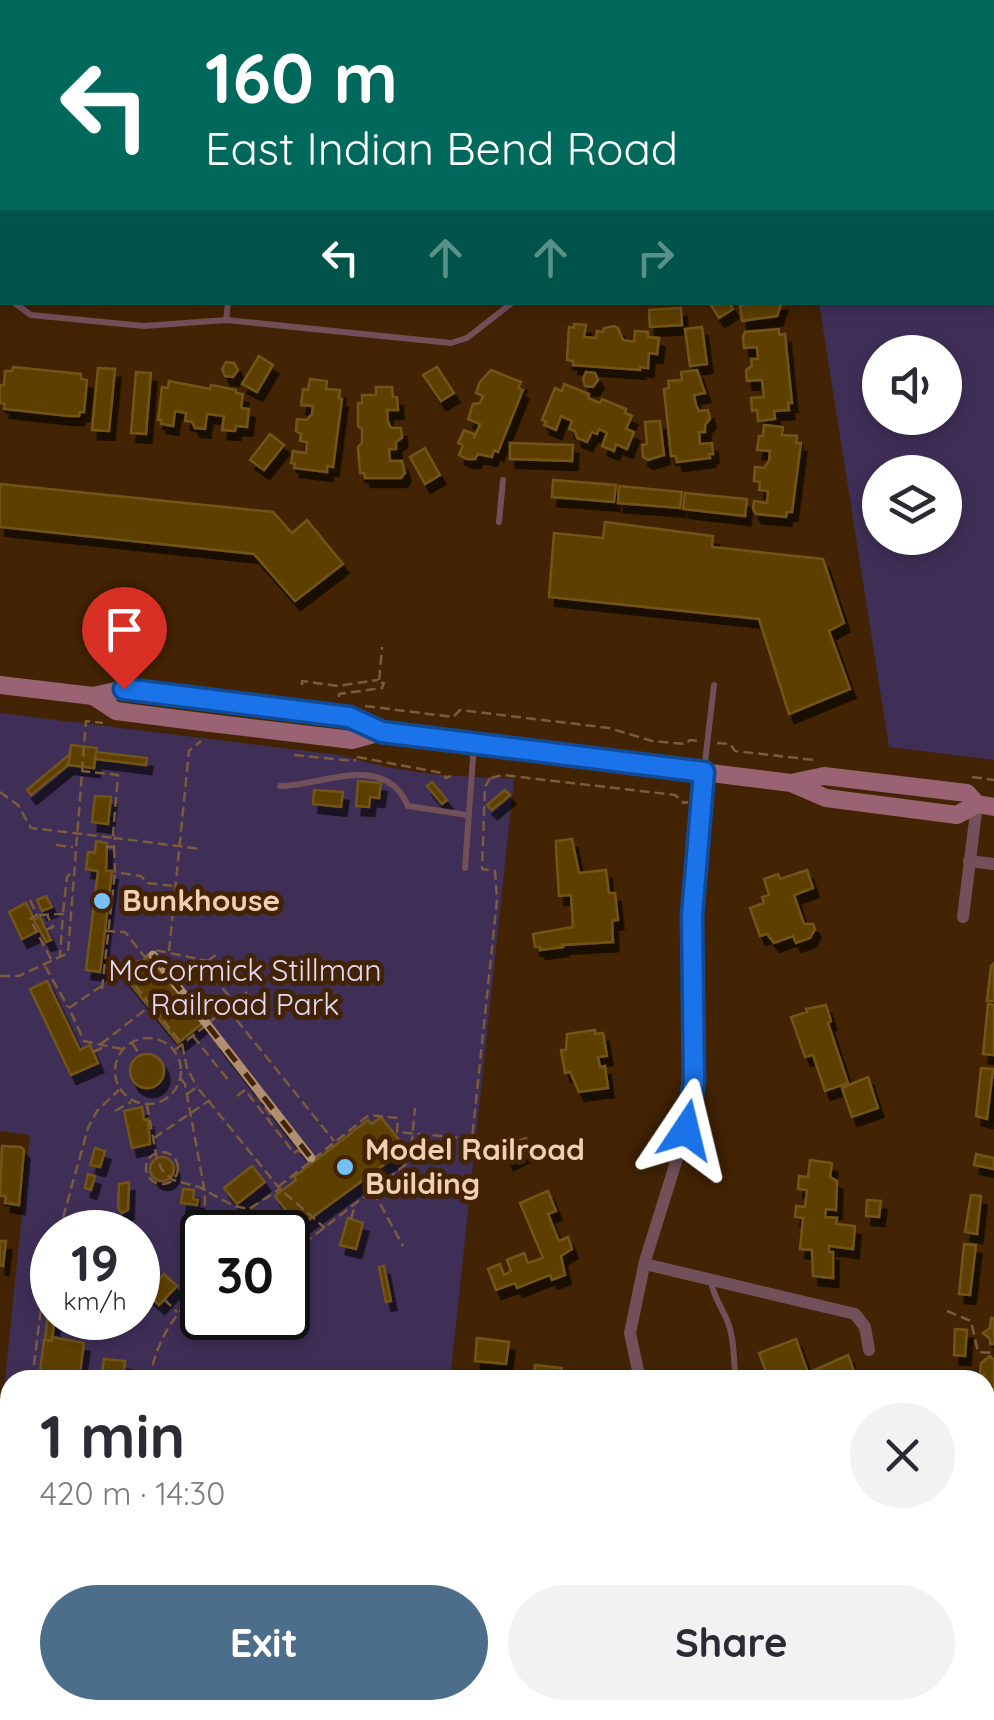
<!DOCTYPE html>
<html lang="en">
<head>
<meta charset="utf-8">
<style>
  body { margin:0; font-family:Quicksand,sans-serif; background:#f2f2f3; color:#2b2b33; height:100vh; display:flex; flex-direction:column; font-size:38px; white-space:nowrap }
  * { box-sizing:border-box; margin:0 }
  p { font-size:32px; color:#7c7c81 }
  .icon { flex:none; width:55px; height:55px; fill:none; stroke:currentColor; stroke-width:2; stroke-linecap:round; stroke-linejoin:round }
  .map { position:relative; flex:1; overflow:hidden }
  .details { position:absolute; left:0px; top:1370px; width:995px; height:350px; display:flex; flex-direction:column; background:#fff; border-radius:30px 30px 0 0; box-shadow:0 5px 15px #0003 }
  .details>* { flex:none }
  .hud { position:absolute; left:0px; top:0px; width:995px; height:305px; box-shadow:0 5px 15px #0003; background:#00695c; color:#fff; overflow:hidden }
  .controls { position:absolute; left:862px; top:335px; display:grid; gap:20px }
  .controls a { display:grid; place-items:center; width:100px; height:100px; border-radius:50%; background:#fff; box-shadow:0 5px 15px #0003; font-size:50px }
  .speed { position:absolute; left:30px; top:1210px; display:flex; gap:20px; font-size:50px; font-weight:700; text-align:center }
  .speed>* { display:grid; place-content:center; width:130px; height:130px; border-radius:50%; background:#fff; box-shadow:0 5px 15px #0003; line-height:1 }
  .speed small { font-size:25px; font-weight:400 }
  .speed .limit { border:5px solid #111; border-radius:15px; background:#fff; color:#111 }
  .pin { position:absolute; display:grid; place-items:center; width:85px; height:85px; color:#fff; margin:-102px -42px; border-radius:50% 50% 50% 0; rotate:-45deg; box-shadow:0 0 10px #0007 }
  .pin .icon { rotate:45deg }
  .me { position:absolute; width:110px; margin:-55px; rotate:10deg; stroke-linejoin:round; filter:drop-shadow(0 0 8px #0008) }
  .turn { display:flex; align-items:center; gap:35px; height:210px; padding:0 40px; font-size:45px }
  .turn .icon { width:130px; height:130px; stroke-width:2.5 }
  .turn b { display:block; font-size:70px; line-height:85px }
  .lanes { display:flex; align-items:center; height:95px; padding:0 40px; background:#0003; justify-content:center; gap:50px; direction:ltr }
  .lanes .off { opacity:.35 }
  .round { display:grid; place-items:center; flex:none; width:105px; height:105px; border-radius:52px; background:#f2f2f3 }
  .head { display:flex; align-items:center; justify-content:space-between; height:170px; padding:0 40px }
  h1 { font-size:60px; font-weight:700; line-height:75px }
  .button { display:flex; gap:20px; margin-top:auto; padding:20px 40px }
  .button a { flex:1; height:115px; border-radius:60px; background:#4c6e8b; color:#fff; font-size:40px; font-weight:700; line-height:115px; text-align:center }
  .button a+a { background:#f2f2f3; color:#2b2b33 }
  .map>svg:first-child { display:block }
</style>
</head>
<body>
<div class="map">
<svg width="994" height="1720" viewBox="0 0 994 1720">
  <defs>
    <filter id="shadow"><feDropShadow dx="5.5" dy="9" stdDeviation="0" flood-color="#0009"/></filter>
  </defs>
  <rect width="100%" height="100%" fill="#422303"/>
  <g fill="#3f2f57" fill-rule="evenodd">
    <path d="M771 0H994V760L889 747 819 303 992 302V2ZM880 352H945V418H880ZM880 472H945V538H880Z"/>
    <path d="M0 713 339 755 386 767 439 775 514 779 450 1380H10V1598L0 1597V1430L30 1135 0 1131ZM52 1232H138V1318H52ZM202 1232H288V1318H202Z"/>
  </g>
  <g fill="#5d4100" stroke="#725518" stroke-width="2.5" filter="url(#shadow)">
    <path d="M709 302H729L733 309 719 318Z"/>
    <path d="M753 302H782L777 316 742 321 740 305Z"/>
    <path d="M681 308 682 325 650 327 649 310Z"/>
    <path d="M574 324 586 325 584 337 596 338 597 331 603 332 604 328 614 326 618 328 623 340 634 342 635 331 648 332V337L659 338 657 354 649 353 648 368 640 367V370L573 365V361L567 360 569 327 574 328Z"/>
    <path d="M702 327 707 364 690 366 685 329Z"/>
    <path d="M779 329V335L785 334 792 403H788L789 410 774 411 775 419 758 421 757 410 752 411 751 398 764 397 762 380 747 381 746 370 752 366 751 359H758L757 347 744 348 743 337 745 332Z"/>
    <path d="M259 356 273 365 257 392 242 384Z"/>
    <path d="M226 362 234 363 238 370 233 377 225 376 222 369Z"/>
    <path d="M13 367 81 374V379L87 380 84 412H80L79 416H69L4 409 5 404 0 403V385H4L5 371H12Z"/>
    <path d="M437 367 454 393 441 401 423 375Z"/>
    <path d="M98 368 115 369 109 431 92 430Z"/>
    <path d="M491 370 521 382 518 388 523 390 498 452 494 450 492 457 478 454 475 459H467L459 455 463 445 458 443 464 430 474 434V438L480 424 468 419 473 404 480 403 483 396 476 393 480 382Z"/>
    <path d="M697 370 705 393 694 395 696 405 699 411 708 410 710 419 705 425V432H699L700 444 712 443 713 454H709L710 458 677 462 676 456H671L664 389 669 388 668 381 682 380 681 372Z"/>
    <path d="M136 372 151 373 146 434 131 433Z"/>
    <path d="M586 372 595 373 598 380 593 387 585 386 583 379Z"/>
    <path d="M310 379 327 381 326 389 340 390 339 398 342 399 333 467 327 466V472L294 468 295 464 291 463 293 451 306 453 307 442 300 441 301 434 296 431 297 419 307 420 312 414 313 406 301 405 303 389 308 390Z"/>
    <path d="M169 381 210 389 211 385 236 390V393L243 394 241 408 249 409 247 427 236 426 235 431 222 430 224 416 207 414 205 429 195 428 192 422 185 421 186 413 175 411 173 426 161 424V420H158L162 387 168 388Z"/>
    <path d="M564 384 589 394 588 398 600 403 602 399 626 409 625 413 632 416 626 429 634 432 627 449 616 444 614 451 602 446 607 433 599 429 597 434 592 432 587 442 577 438 575 431 569 429 572 421 561 416 556 430 544 425 546 422 542 420 555 388 562 391Z"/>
    <path d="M376 387H392L393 397H397L398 410H387L388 422 391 428H401L402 438 396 442V449H389L390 461H402L405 473 401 478H365L364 473H360L358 447 362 443V429L358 426V403H362V395H376Z"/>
    <path d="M660 421 664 455 648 460 643 457 642 445 647 444 645 422Z"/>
    <path d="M764 425 783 427 782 435 797 436 796 443H801L792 512H787L786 517 756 514 753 509 754 501 767 503 768 491 759 490 760 482 754 481 755 467 764 468 769 461 770 451 757 450 759 436H763Z"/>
    <path d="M270 434 284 445 264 470 250 460Z"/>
    <path d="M510 443 573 445 572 461 510 459Z"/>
    <path d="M425 448 440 475 425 484 410 457Z"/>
    <path d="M553 480 616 485 614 502 552 497Z"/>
    <path d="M0 484 273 512 292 533 307 520 343 564 295 601 254 554 0 527Z"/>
    <path d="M619 486 682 492 680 508 618 503Z"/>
    <path d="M685 493 747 499 745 516 683 509Z"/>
    <path d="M605 522 713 536 712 547 823 559 844 623 829 631 850 689 789 714 759 619 549 597 554 533 603 538Z"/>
    <path d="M71 745 97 748 94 768 68 765Z"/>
    <path d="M96 752 147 758 146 765 95 759Z"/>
    <path d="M70 754 68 765 31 795 27 790Z"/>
    <path d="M358 781 381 783 379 798 370 797 369 807 356 806Z"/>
    <path d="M432 782 447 800 442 804 427 786Z"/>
    <path d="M314 790 343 792 341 807 313 804Z"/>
    <path d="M505 790 510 795 492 810 487 805Z"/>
    <path d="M95 796 111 797 108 824 92 822Z"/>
    <path d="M572 839 579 873 606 870 609 893H615L618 920 612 921 613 942 562 945 563 947 540 950V947H535L533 934 573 927 571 895 559 896 556 848V841Z"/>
    <path d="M96 841 107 843 106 871H112L100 972 86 970 98 871 86 869 88 852 95 853Z"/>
    <path d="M807 870 813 888 794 895 804 924H813L815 929 810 938 796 943 793 936 774 943 767 934 760 936 750 908 764 903 762 897 769 895 764 879 778 874 780 879Z"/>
    <path d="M46 896 52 907 42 911 37 900Z"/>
    <path d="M26 903 40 930 22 939 9 912Z"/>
    <path d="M40 917 51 940 46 942 34 920Z"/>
    <path d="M149 956 203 1023 178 1043 124 976Z"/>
    <path d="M994 963V1001H987L991 966Z"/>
    <path d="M47 981 80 1050 90 1045 98 1063 71 1075 30 989Z"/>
    <path d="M988 1004 994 1005V1055L983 1054Z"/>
    <path d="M826 1005 831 1021 828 1023 848 1083 825 1091 813 1055 805 1057 791 1017 807 1012 806 1009Z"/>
    <path d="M595 1030V1034L603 1033 607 1056 598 1057 600 1067 605 1066 608 1088 579 1092 570 1072 565 1073 561 1050H566L567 1034Z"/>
    <path d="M220 1036 313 1156 308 1160 215 1040Z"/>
    <circle cx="147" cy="1071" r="17"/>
    <path d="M981 1068 993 1069 987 1119 976 1116Z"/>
    <path d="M868 1077 878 1108 852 1117 842 1088Z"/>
    <path d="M142 1107 144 1120 148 1119 150 1144 132 1148 124 1111Z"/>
    <path d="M381 1117 403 1145 393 1152 396 1156 299 1227 275 1196 296 1180 294 1177 368 1120 372 1124Z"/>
    <path d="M526 1138 531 1150 508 1161 501 1146Z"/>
    <path d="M2 1146 21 1147 24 1150 19 1205 5 1203 6 1196H0Z"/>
    <path d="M95 1148 105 1151 100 1167 90 1165Z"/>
    <path d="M976 1154 994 1158V1169L974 1165Z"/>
    <circle cx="162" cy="1169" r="12"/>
    <path d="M810 1160 832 1163 830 1177 837 1181 836 1210 826 1209 825 1217 837 1218 836 1224 855 1226 853 1249 829 1246V1252H833V1278L813 1276 812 1250 800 1249 803 1218 795 1217 796 1206 805 1207 807 1190 798 1189 799 1176 808 1177Z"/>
    <path d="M252 1166 265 1182 237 1204 224 1188Z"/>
    <path d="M88 1174 95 1176 91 1190 85 1188Z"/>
    <path d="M129 1182 128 1210 122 1213 118 1208 119 1184Z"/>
    <path d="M183 1189 194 1190 193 1199 198 1200 197 1205 181 1203Z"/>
    <path d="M548 1191 556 1211 548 1214 559 1241 568 1237 572 1249 561 1256 565 1275 552 1280 550 1275 517 1288 515 1283 496 1290 488 1269 500 1264 504 1275 511 1271 507 1260 524 1253 528 1263 543 1258 520 1203Z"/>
    <path d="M971 1195 981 1196 977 1234 965 1232Z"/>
    <path d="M867 1200 881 1201 879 1217 866 1216Z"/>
    <path d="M348 1218 363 1223 356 1249 340 1245Z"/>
    <path d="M0 1241H6L3 1266 0 1265Z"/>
    <path d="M964 1244 976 1245 970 1295 959 1294Z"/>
    <path d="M384 1266 391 1301 386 1302 379 1267Z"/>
    <path d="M164 1274 177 1286 159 1305 146 1293Z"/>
    <path d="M50 1293 52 1318H62L54 1322 52 1341 45 1340Z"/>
    <path d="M94 1318H106L103 1328 92 1325Z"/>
    <path d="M991 1318H994V1344H990V1339L983 1333 990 1328Z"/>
    <path d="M955 1329 967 1330 965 1356 954 1355Z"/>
    <path d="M52 1337 84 1343 79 1380H39L44 1340 52 1341Z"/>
    <path d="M477 1338 509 1342 506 1364 475 1361Z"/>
    <path d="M796 1339 808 1373 848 1355 855 1374 847 1380H769L759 1353Z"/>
    <path d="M990 1356 994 1360V1411L989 1416 985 1412 984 1375H980L981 1363Z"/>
    <path d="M104 1359 125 1361 123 1380H101Z"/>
    <path d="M535 1365 562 1368 560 1380H527L528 1372 534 1373Z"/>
    <path d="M987 1466 994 1468V1516L991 1515 988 1522 985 1520Z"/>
    <path d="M985 1558 994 1559V1640L985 1639Z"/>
    <path d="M8 1599H10V1655L0 1654Z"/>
    <path d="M328 1710H343L342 1718 327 1716Z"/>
    <path d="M430 1710H480L478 1720H456V1715L449 1714 448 1720H429Z"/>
    <path d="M487 1710H537L536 1720H486Z"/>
    <path d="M542 1710H592L591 1720H541Z"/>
    <path d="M600 1710H651L649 1720H599Z"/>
    <path d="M661 1710 710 1714V1720H660Z"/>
  </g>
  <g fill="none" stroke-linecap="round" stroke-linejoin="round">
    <g stroke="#7b5b3d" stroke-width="2.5" stroke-dasharray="10 5" stroke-linecap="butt">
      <path d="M302 685V681L338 686 378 680"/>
      <path d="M339 697V694L382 688 384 683H379L382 647"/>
      <path d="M365 706 453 717 460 710 609 728 652 741 685 744 690 740 699 741"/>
      <path d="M717 743 730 744 735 751 815 760"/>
      <path d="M294 755 354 761 356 759"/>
      <path d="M357 757 442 773 446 778 451 776"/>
      <path d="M972 777 994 780"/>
      <path d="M491 778 503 775 675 795 684 803 688 802"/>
      <path d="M0 792 18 805 31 828 115 838 113 834 118 775 82 771"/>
      <path d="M56 845 73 847"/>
      <path d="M106 847H114L115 838 202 849"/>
      <path d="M114 848 115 872 141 876 147 883 174 886"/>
      <path d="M30 900 37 915 30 919 52 961"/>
      <path d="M63 912 67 877 72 872"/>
      <path d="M39 915 63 914 60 956"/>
      <path d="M46 930 53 927 47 915"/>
      <path d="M105 931 125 932 144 956"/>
      <path d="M169 951 189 751 201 741"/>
      <path d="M204 965 233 1001"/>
      <path d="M45 966 68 1007"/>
      <path d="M126 974 182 1044 187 1068 197 1087"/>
      <path d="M0 976H19L68 953 86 721 103 723"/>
      <path d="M102 989 115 872"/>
      <path d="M227 1008 334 1141"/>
      <path d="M193 1036 229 1081"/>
      <circle cx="148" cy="1071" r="33"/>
      <path d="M132 1043 141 1056"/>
      <path d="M101 1044 218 953"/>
      <path d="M122 1049 84 1041 69 1008 155 950 208 961"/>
      <path d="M175 1050 247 992"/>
      <path d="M93 1052 104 1047"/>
      <path d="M181 1079 185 1084 205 1193 204 1232"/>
      <path d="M248 1082 272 1117 269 1120"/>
      <path d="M187 1094 197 1087 280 1189 325 1228"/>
      <path d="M237 1096 245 1090 294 1153 298 1150 304 1155"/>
      <path d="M147 1105 157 1159 162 1170 173 1180 199 1187 234 1206 249 1209 280 1189"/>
      <path d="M115 1111 131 1102"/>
      <path d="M154 1138 210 1100"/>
      <circle cx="162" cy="1168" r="16"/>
      <path d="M278 1187 369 1115 398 1118 397 1132 472 1139 497 900 495 871 482 869 485 787 490 778"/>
      <path d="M373 1191 403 1246"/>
      <path d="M351 1219 355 1206"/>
      <path d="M59 1232 88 1128 97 1111 119 1090"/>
      <path d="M288 1243 307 1241 410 1161 415 1108"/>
      <path d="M164 1299 177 1312"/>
      <path d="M947 1311 971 1321 978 1352 994 1353"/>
      <path d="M32 1380 43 1292 52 1256"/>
      <path d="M149 1380C157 1341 172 1315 202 1290"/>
    </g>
    <g stroke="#725059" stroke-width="6">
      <path d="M64 0 66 2"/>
      <path d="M484 0 485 2"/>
      <path d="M690 0 691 2"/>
      <path d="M0 61 2 62"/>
      <path d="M13 302 31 315 144 326 226 320 451 343 467 338 513 302"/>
      <path d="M226 320 228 302"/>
      <path d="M499 522 503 480"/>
      <path d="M704 771 714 685"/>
      <path d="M280 786C322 786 385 751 408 806L467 815"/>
      <path d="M465 868 474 744"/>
      <path d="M711 1281C713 1296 721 1306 727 1320 735 1339 733 1360 736 1380"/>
    </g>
    <g stroke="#725059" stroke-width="12">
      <path d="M969 861 994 864"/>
      <path d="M963 917 977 804"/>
      <path d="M645 1264 855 1314 865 1327 869 1350"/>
      <path d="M640 1380 630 1333 645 1261 686 1130 694 1082 691 915 704 773"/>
      <path d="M0 1683 10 1682"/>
      <path d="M110 1710 205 1720"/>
      <path d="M0 1714 9 1715 19 1710"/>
      <path d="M376 1720H377"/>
    </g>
    <g stroke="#996373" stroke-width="18">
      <path d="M0 685 93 696 124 689 349 717 381 732 791 783 826 798 957 815 977 804 994 807"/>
      <path d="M93 696 116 711 194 721 352 740 381 732"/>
      <path d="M791 783 824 776 967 793 977 804"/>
    </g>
    <g stroke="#af8e71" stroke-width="9">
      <path id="rail" d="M153 955 311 1158"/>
    </g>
    <use href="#rail" stroke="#422303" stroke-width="5" stroke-dasharray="15" stroke-linecap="butt"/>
  </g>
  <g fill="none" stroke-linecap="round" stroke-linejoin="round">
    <g stroke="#114b97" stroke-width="25">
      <path id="route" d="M124 689 349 717 382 732 704 772 692 915 694 1082 686 1130"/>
    </g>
    <use href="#route" stroke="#1a73e8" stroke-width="18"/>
  </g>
  <g fill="#75c0f6" stroke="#422303" stroke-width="4">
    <circle cx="102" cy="901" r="10"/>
    <circle cx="345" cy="1167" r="10"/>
  </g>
  <g text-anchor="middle" stroke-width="10" stroke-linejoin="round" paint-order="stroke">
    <g font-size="30" font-weight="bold" fill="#f1cfb3" stroke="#422303" text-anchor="start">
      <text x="122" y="911">Bunkhouse</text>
      <text x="365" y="1160">Model Railroad<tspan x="365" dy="34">Building</tspan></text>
    </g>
    <g font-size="30" fill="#e4d9f9" stroke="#422303">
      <text x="245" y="981">McCormick Stillman<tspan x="245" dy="34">Railroad Park</tspan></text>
    </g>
  </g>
</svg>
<div class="controls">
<a><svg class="icon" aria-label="sound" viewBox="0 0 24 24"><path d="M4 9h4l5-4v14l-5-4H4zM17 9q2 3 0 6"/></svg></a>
<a><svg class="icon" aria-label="layers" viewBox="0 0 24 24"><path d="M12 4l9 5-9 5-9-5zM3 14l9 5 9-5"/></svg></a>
</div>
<div class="speed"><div>19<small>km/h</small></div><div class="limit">30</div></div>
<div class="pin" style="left:124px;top:689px;background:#d93025"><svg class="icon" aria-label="arrive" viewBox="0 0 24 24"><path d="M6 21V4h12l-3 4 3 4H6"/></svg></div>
<svg class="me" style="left:686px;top:1130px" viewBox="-20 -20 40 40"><path d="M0-17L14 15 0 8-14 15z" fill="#1a73e8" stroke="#fff" stroke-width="4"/></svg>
<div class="hud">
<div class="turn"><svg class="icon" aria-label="left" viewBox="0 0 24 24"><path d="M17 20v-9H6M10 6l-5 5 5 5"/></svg><div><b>160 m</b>East Indian Bend Road</div></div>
<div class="lanes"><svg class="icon" aria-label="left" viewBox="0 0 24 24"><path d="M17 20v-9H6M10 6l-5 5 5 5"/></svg><svg class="icon off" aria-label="ahead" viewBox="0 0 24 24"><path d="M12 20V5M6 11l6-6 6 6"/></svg><svg class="icon off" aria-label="ahead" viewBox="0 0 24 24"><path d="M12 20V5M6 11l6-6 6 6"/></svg><svg class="icon off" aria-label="right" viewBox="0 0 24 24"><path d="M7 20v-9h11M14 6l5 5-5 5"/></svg></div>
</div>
<section class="details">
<div class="head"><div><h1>1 min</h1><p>420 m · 14:30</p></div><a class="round"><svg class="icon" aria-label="close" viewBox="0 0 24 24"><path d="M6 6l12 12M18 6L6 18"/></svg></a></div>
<div class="button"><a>Exit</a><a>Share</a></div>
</section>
</div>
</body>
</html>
